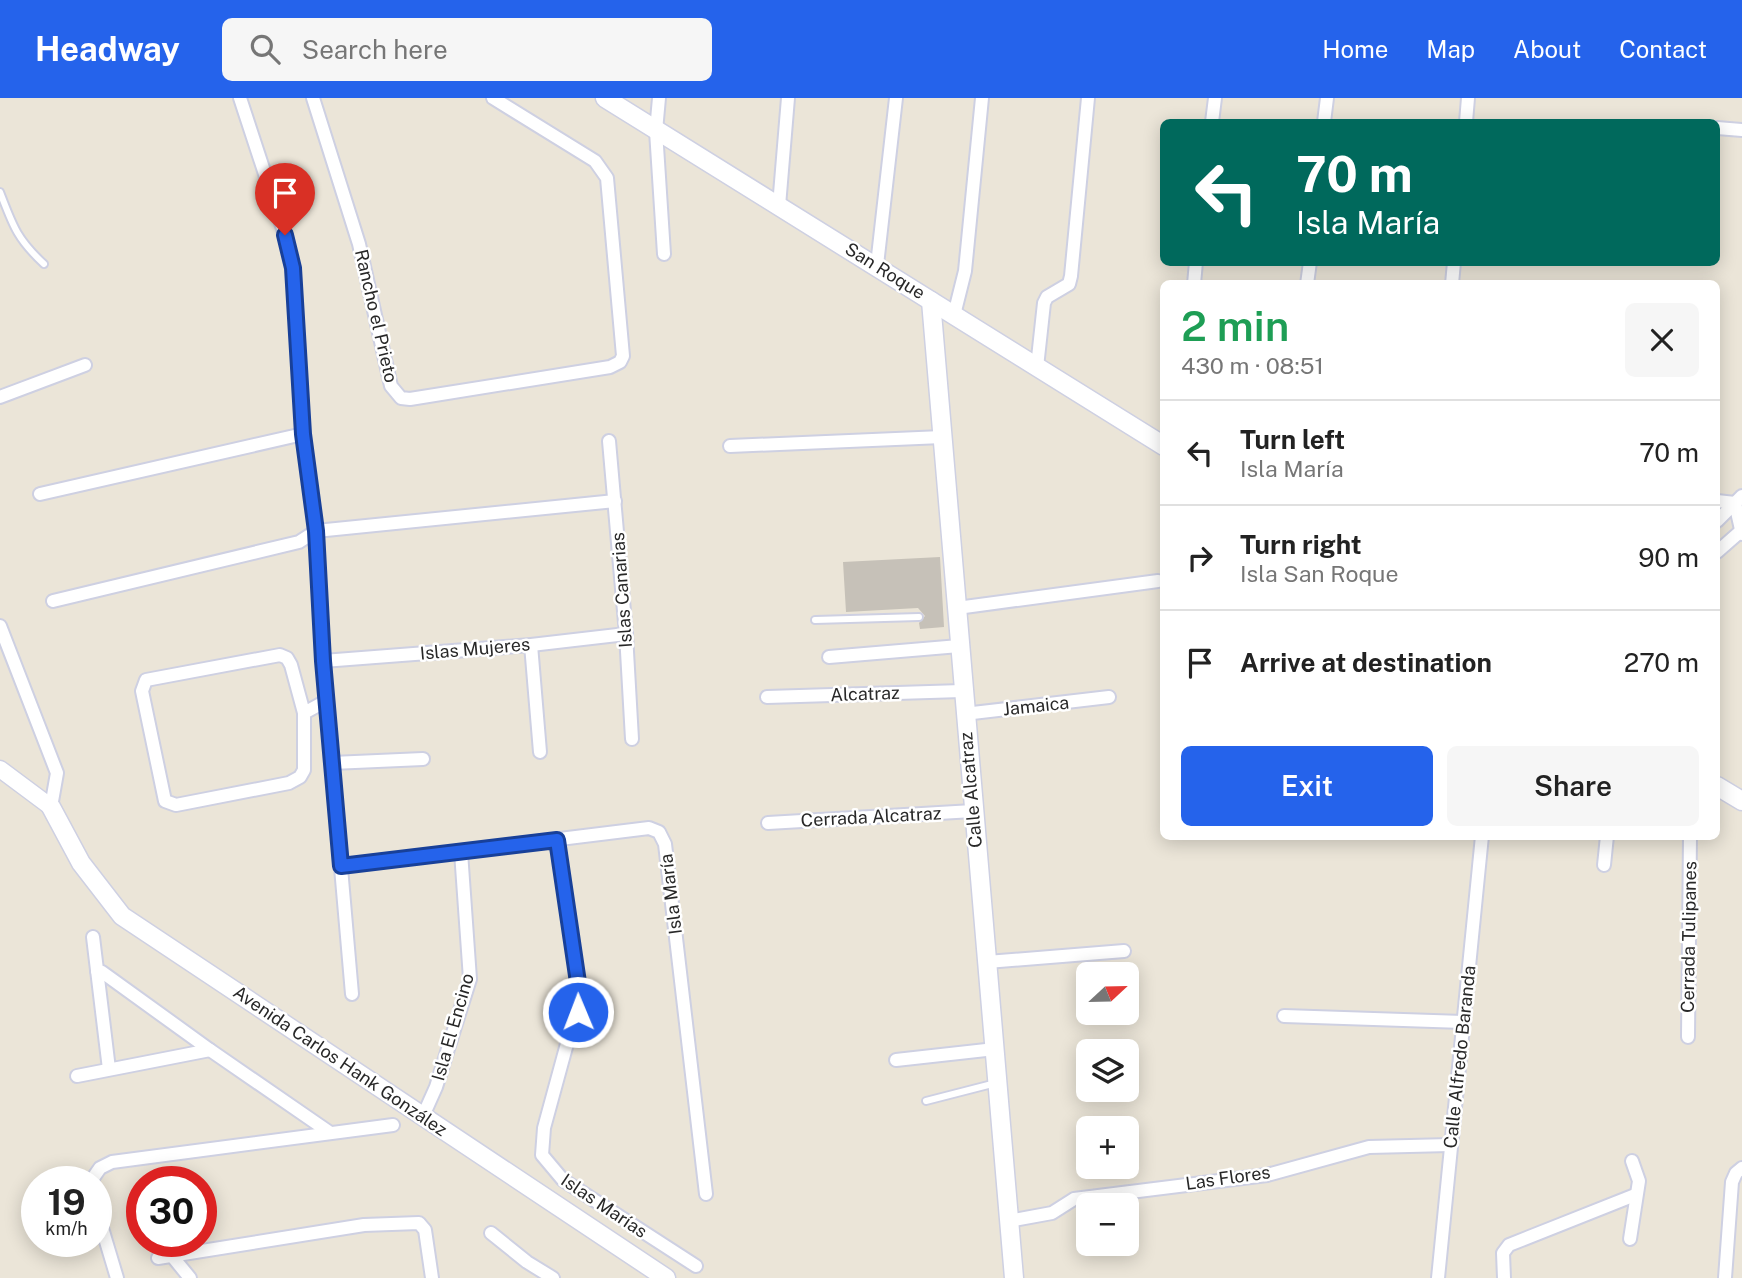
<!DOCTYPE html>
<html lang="en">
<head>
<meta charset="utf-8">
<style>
  body { margin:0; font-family:"Public Sans",sans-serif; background:#f6f6f6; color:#222; height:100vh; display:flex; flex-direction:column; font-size:26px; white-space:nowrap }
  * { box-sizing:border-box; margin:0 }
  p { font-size:23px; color:#767676 }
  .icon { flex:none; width:38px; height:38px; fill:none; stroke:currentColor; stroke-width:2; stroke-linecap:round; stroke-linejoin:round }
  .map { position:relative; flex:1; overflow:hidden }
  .sheet { position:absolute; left:1160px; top:182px; width:560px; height:560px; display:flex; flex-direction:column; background:#fff; border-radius:10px; box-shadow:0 4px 18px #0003 }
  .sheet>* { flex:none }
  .hud { position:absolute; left:1160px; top:21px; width:560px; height:147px; border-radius:10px; box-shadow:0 4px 18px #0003; background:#00695c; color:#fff; overflow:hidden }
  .needle { width:46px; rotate:68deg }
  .controls { position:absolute; left:1076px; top:864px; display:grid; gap:14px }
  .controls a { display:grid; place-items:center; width:63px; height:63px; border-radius:10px; background:#fff; box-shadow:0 4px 18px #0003; font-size:35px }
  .speed { position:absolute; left:21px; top:1068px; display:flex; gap:14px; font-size:35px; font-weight:700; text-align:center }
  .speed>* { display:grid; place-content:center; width:91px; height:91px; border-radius:50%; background:#fff; box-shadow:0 4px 18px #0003; line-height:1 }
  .speed small { font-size:18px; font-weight:400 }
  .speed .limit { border:10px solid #d22; background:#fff; color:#111 }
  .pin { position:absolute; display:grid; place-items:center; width:60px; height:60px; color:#fff; margin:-72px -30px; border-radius:50% 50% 50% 0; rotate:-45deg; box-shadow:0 0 7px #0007 }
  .pin .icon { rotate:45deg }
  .me { position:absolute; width:77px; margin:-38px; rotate:359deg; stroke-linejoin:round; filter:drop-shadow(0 0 5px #0008) }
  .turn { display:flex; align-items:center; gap:24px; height:147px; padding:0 21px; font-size:32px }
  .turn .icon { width:91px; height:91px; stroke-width:2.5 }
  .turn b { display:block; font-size:49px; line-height:60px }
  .round { display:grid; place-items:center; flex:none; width:74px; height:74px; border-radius:10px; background:#f6f6f6 }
  .head { display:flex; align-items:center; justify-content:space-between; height:119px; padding:0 21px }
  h1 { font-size:42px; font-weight:600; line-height:52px; color:#1e9e55 }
  .primary-button { display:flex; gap:14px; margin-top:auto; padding:14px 21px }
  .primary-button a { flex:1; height:80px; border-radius:10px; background:#2563eb; color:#fff; font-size:28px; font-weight:600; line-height:80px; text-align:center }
  .primary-button a+a { background:#f6f6f6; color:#222 }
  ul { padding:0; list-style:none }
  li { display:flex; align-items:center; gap:21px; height:105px; padding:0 21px; border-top:2px solid #e0e0e0 }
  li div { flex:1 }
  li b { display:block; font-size:26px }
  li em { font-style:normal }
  header { display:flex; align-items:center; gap:42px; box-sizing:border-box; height:98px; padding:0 35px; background:#2563eb; color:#fff }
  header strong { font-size:33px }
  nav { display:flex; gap:38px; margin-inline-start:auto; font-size:24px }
  .search { width:490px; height:63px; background:#f6f6f6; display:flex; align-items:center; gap:18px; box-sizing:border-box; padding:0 24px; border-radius:10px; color:#767676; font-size:26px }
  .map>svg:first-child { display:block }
</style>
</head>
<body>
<header>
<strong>Headway</strong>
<div class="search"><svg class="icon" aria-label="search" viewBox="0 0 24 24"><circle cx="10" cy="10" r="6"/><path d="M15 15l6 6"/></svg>Search here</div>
<nav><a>Home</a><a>Map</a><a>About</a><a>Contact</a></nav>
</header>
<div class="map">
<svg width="1742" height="1180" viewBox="0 0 1742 1180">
  <rect width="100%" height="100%" fill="#ebe5d8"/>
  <path fill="#c6c1b8" d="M940 459 944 529 920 531 919 525 925 518 918 510 846 514 843 464Z"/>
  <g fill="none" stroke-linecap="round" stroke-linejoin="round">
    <g stroke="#ced0e2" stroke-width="10">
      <g id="service">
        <path d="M0 94C13 128 17 141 44 166"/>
        <path d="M815 522 919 519"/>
        <path d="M926 1003 996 985"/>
      </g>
    </g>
    <g stroke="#ced0e2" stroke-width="16">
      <g id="minor">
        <path d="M240 0 285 137 293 170 303 336 316 433 323 563 352 896"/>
        <path d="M313 0 359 146 391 288 401 300 410 301 610 269 620 264 623 258 607 80 595 63 493 0"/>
        <path d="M659 0 656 33 664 156"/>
        <path d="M1212 24 1215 0"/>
        <path d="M1324 24 1327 0"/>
        <path d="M1466 24 1468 0"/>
        <path d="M1717 30 1742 32"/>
        <path d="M779 108 788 0"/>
        <path d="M877 167 896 0"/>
        <path d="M1194 186 1196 164"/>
        <path d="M1307 186 1310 164"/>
        <path d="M1452 186 1454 164"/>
        <path d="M954 217 965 173 982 0"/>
        <path d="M1037 269 1044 205 1047 199 1069 186 1071 178 1088 0"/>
        <path d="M0 299 85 267"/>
        <path d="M609 343 626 536 632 641"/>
        <path d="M730 348 942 339"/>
        <path d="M40 396 303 336"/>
        <path d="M1717 403 1735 405 1742 436"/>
        <path d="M1717 423 1742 398"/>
        <path d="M1717 454 1742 432"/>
        <path d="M53 503 299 444 316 433 615 403"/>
        <path d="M957 510 1158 483"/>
        <path d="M0 528 57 675 51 709"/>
        <path d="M531 547 540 654"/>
        <path d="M829 559 959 548"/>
        <path d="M323 563 531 547 626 536"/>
        <path d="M767 599 962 593"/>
        <path d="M304 615 291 567 287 560 280 557 146 582 142 593 165 703 176 707 289 685 300 679 304 672V615L326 603"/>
        <path d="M964 616 1109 599"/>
        <path d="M332 665 423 661"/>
        <path d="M768 725 973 713"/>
        <path d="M557 742 580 898 544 1030 542 1057 563 1082 696 1168"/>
        <path d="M1604 767 1607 738"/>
        <path d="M341 768 649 730 659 734 665 746 706 1096"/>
        <path d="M93 839 109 971"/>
        <path d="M987 864 1124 853"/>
        <path d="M97 873 102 874 210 952 329 1034"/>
        <path d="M1284 918 1463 924"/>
        <path d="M1688 939 1690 738"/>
        <path d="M896 962 995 951"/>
        <path d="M77 978 210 952"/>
        <path d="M423 1018 436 989 470 881 461 754"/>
        <path d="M91 1083 100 1070 112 1064 393 1027"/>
        <path d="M96 1110 117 1180"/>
        <path d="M1009 1123 1052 1115 1074 1101 1267 1077 1369 1049 1450 1047"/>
        <path d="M491 1135 527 1164 553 1180"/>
        <path d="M1630 1141 1639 1083 1632 1063"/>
        <path d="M172 1158 190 1180"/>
        <path d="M158 1160 364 1127 419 1125 425 1132 432 1180"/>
        <path d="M1438 1180 1482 738"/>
        <path d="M1504 1180 1503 1155 1509 1147 1635 1097"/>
        <path d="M1725 1180 1732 1084 1736 1075 1742 1070"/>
      </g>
    </g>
    <g stroke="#ced0e2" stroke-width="19">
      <path id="tertiary" d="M0 671 51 709"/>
    </g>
    <g stroke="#ced0e2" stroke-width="21">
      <g id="secondary">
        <path d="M605 0 1164 348"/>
        <path d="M931 203 1014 1180"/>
        <path d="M1717 688 1742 703"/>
        <path d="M51 709 81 765 122 818 666 1180"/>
      </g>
    </g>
    <use href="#service" stroke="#fff" stroke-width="6"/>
    <use href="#minor" stroke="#fff" stroke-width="12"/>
    <use href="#tertiary" stroke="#fff" stroke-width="16"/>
    <use href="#secondary" stroke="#fff" stroke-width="18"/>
  </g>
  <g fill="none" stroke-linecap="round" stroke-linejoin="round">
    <g stroke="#184099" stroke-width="18">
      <path id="route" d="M285 137 293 170 303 336 316 433 323 563 341 768 557 742 580 898 578 914"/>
    </g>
    <use href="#route" stroke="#2563eb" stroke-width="12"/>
  </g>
  <g text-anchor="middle" stroke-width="5" stroke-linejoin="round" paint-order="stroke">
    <g font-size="18" fill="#282828" stroke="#fff">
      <text transform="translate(885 173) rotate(32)" y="6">San Roque</text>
      <text transform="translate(376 218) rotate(77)" y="6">Rancho el Prieto</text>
      <text transform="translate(622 492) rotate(-94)" y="6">Islas Canarias</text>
      <text transform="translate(475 551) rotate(-5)" y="6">Islas Mujeres</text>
      <text transform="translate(865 596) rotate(-2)" y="6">Alcatraz</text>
      <text transform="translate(1036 608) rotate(-6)" y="6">Jamaica</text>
      <text transform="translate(971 692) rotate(-95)" y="6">Calle Alcatraz</text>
      <text transform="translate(871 719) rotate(-3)" y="6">Cerrada Alcatraz</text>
      <text transform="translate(671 796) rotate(-97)" y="6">Isla María</text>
      <text transform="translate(1689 839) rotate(-89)" y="6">Cerrada Tulipanes</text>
      <text transform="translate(453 929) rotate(-74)" y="6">Isla El Encino</text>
      <text transform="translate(1460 959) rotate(-84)" y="6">Calle Alfredo Baranda</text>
      <text transform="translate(340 963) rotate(34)" y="6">Avenida Carlos Hank González</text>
      <text transform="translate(1228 1080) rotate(-8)" y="6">Las Flores</text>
      <text transform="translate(604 1108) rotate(34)" y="6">Islas Marías</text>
    </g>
  </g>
</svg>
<div class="controls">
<a><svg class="needle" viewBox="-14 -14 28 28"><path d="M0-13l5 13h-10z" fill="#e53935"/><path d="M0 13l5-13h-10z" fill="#767676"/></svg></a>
<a><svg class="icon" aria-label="layers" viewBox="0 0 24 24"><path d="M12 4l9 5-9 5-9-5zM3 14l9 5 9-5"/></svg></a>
<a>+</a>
<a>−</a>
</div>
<div class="speed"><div>19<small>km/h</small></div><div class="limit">30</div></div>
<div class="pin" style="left:285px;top:137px;background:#d93025"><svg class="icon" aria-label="arrive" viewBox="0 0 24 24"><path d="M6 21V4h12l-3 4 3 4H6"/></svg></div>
<svg class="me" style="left:578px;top:914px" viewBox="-20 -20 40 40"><circle r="17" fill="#2563eb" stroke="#fff" stroke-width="3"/><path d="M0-11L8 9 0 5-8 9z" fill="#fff"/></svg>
<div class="hud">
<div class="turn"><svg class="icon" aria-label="left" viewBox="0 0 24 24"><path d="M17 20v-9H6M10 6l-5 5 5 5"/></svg><div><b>70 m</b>Isla María</div></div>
</div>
<section class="sheet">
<div class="head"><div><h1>2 min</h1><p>430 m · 08:51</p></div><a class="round"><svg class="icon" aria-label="close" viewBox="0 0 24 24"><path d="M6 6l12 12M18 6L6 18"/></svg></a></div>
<ul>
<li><svg class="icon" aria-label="left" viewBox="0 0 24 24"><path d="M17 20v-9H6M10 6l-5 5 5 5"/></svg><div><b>Turn left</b><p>Isla María</p></div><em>70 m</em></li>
<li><svg class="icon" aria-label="right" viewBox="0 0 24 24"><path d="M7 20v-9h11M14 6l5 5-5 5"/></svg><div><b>Turn right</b><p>Isla San Roque</p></div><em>90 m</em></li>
<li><svg class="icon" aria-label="arrive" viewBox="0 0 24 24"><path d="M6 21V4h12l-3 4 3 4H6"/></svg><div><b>Arrive at destination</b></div><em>270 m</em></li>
</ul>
<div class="primary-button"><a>Exit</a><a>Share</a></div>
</section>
</div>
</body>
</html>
